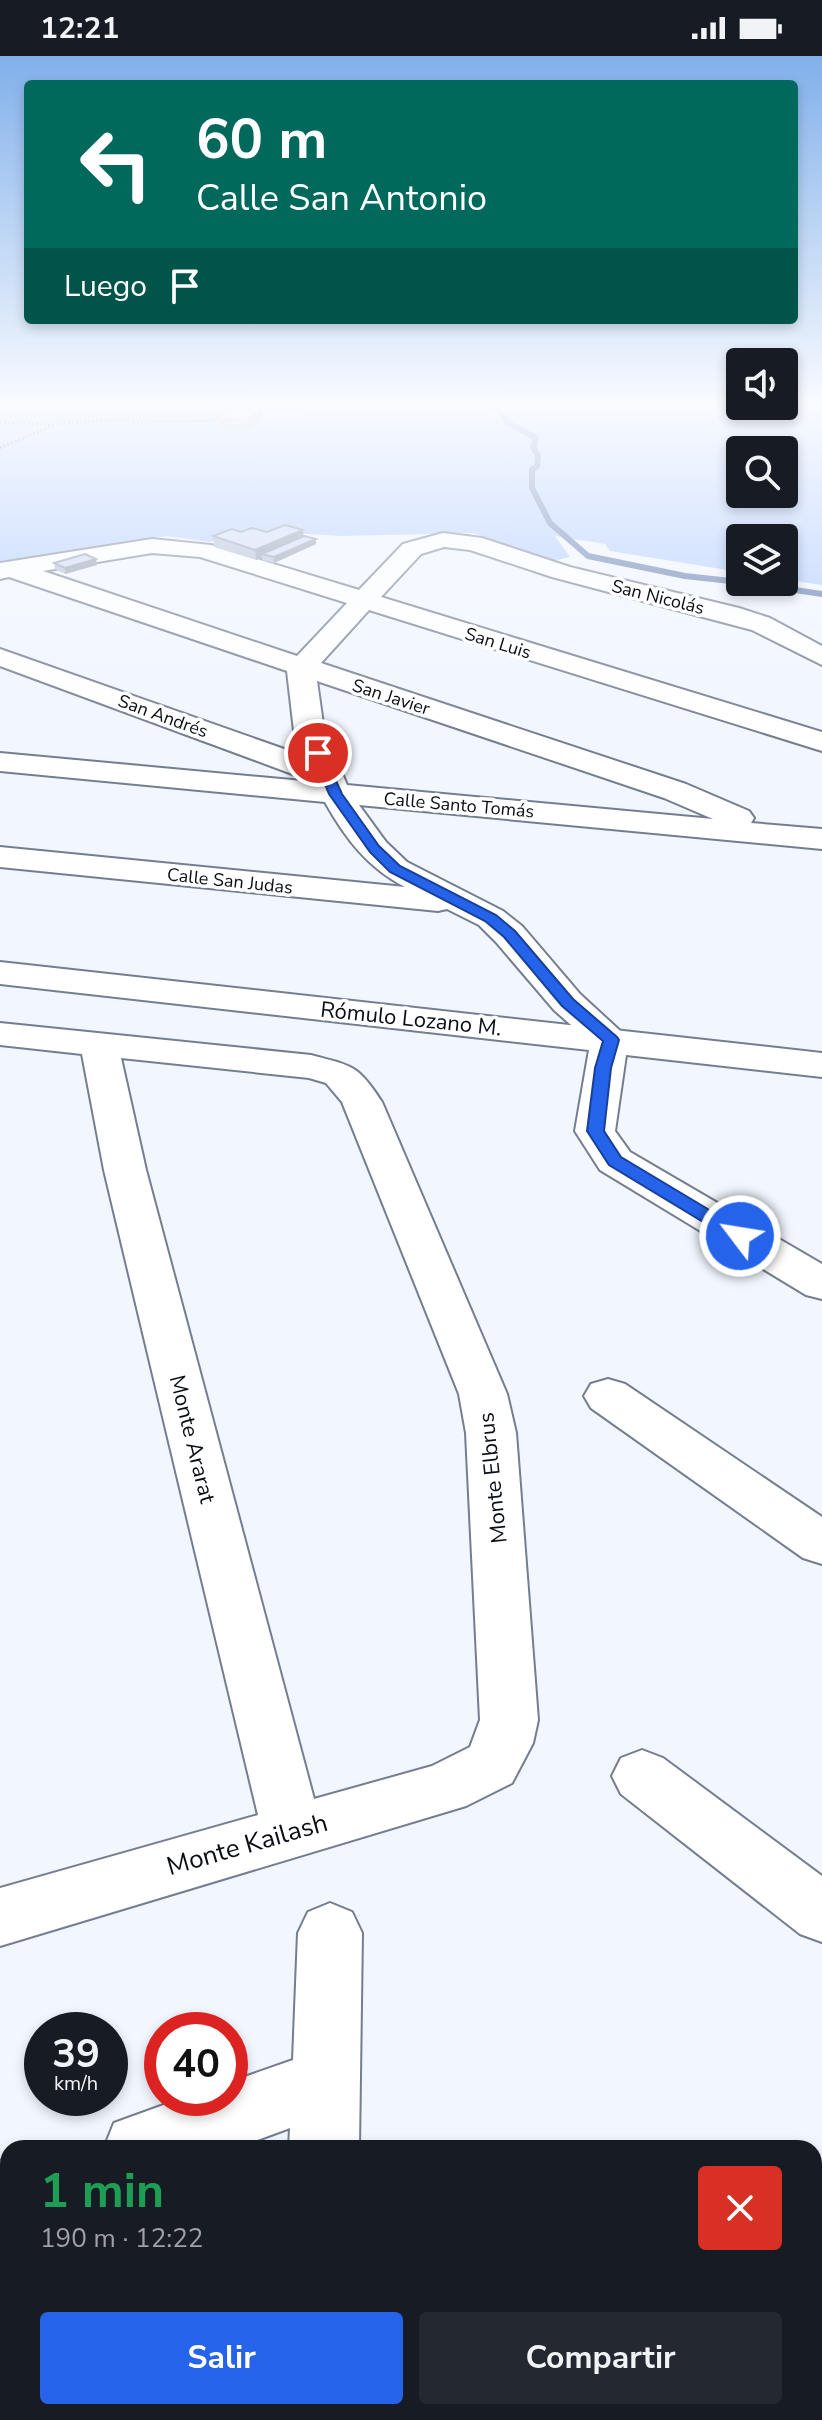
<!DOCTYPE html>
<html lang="es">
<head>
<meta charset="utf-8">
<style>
  body { margin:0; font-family:"Nunito Sans",sans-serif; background:#242831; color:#f1f3f6; height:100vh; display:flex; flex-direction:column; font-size:30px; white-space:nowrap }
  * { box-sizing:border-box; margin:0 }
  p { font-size:26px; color:#9ea1a6 }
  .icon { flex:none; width:44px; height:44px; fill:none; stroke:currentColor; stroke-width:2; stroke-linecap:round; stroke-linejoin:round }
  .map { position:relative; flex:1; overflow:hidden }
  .details { position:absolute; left:0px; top:2084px; width:822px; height:280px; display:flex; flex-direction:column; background:#171b24; border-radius:24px 24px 0 0; box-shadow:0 4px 12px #0003 }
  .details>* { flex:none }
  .top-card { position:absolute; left:24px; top:24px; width:774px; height:244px; border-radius:8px; box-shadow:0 4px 12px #0003; background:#00695c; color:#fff; overflow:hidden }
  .fabs { position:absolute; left:726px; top:292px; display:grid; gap:16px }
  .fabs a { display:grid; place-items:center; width:72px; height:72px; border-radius:8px; background:#171b24; box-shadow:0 4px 12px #0003; font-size:40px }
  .speed { position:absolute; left:24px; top:1956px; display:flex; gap:16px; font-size:40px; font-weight:700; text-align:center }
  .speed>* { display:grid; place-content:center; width:104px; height:104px; border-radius:50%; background:#171b24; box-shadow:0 4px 12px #0003; line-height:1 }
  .speed small { font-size:20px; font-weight:400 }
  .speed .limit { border:12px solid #d22; background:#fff; color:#111 }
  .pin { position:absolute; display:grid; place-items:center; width:68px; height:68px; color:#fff; margin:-34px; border:4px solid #fff; border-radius:50%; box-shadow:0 2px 8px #0007 }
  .me { position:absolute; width:88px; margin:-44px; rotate:301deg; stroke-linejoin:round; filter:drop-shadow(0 0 6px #0008) }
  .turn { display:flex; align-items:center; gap:28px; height:168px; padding:0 40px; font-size:36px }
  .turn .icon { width:104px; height:104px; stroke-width:2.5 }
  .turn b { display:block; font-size:56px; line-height:68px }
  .then { display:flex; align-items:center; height:76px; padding:0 40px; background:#0003; gap:16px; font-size:30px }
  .round { display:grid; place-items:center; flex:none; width:84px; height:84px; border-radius:8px; background:#242831 }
  .head { display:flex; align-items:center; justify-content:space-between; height:136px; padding:0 40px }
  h1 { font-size:48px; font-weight:700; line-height:60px; color:#1e9e55 }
  .primary-button { display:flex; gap:16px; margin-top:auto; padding:16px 40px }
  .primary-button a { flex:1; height:92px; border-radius:8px; background:#2563eb; color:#fff; font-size:32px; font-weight:700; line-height:92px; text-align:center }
  .primary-button a+a { background:#242831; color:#f1f3f6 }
  .status { display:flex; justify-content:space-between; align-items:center; height:56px; padding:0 40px; background:#171b24; direction:ltr }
  .status svg { height:22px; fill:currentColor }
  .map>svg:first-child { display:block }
</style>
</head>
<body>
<div class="status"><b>12:21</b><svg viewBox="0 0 49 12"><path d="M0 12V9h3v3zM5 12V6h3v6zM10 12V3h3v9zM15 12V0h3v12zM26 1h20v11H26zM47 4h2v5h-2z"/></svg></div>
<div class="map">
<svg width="822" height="2364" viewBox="0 0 822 2364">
  <rect width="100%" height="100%" fill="#f1f6ff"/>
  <path fill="#b0cbff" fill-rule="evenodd" d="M0 350H822V529L784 523V482H740V516L610 495 605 488 555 480 570 501 552 505 473 477 340 480 260 475 210 486 167 480 0 505ZM740 394H784V438H740Z"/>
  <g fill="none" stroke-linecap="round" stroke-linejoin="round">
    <g stroke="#607aad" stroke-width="6">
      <path d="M496 350 507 366 536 382 533 391 538 399 537 410 532 414V432L550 467 588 500 685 520 740 526"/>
      <path d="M742 526 822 538"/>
    </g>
    <g stroke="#747e91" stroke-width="4">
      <g id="minor">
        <path d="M443 477 482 482 570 511 739 552 770 562 822 590V609L752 574 552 521 470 494 444 491 421 498 381 541 822 676V695L369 554 321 607 686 728 749 755 754 762 751 767 822 773V793L359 749 386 786 407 806 503 855 522 870 580 938 630 984 625 992 611 996 597 992 554 954 496 886 479 869 447 853 438 855 0 811V791L405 831C368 812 345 782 325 746L0 715V697L314 726 0 610V593L304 700 294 675 287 615 9 521 0 523V507L152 483 211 489 359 534 403 488ZM152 497 200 501 347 547 297 600 43 515ZM317 625 664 742 713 763 347 729 324 675Z"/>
        <path d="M0 967 311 999C353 1010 358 1009 382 1046L507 1338 516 1377 538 1664 533 1687 512 1727 466 1750 0 1890V1832L258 1759 104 1114 82 998 0 989ZM121 1002 309 1022 326 1027 342 1046 459 1338 466 1377 480 1664 470 1691 432 1710 314 1743 146 1114Z"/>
        <path d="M608 1323 625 1328 822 1461V1508L803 1502 591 1352 584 1340 591 1328Z"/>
        <path d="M642 1694 663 1702 822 1820V1886L800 1878 621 1738 612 1720 621 1702Z"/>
        <path d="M330 1847 352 1856 362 1877 359 2092H289L290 2072 236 2092H104L114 2067 183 2042H230V2026L293 2004 298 1877 308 1856Z"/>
        <path d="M8 2103V2173L0 2177V2105Z"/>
        <path d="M814 2299 822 2302V2364H787L784 2356H814Z"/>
        <rect x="280" y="2356" width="78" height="8"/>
      </g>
    </g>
    <g stroke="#747e91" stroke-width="4">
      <path id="tertiary" d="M0 906 822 997V1021L626 999 615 1075 630 1096 822 1208V1243L806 1239 600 1114 575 1075 589 994 0 928Z"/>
    </g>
    <g stroke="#747880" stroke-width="3" stroke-dasharray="2 2" stroke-linecap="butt">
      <path d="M256 354 319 350"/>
      <path d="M133 366 219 365"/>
      <path d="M0 367 55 368 226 356"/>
      <path d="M0 392 54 369"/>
    </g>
    <use href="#minor" fill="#fff" fill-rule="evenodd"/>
    <use href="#tertiary" fill="#fff" fill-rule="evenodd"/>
  </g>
  <g fill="#afbbd4">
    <path d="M262 360 248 375 217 373 216 363Z"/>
    <path d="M241 476H267L303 480 316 483V488L274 507 262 504V502L256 504 214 491 213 480Z"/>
    <path d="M96 503 97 509 65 518 55 513 54 507Z"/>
  </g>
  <g fill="#8e99ad">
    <path d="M261 350 262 360 248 375 247 365Z"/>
    <path d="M303 474 304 485 262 498V502L256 504 255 494Z"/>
    <path d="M316 483V488L274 507V501Z"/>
    <path d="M96 503 97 509 65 518V512Z"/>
  </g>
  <g fill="#cbdaf7" stroke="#8e99ad" stroke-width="2">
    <path d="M229 350H261L247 365 216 363Z"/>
    <path d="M285 469 303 474 255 494 213 480 232 473 241 476 252 472 267 476Z"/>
    <path d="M304 480 316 483 274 501 262 498Z"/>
    <path d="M85 498 96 503 65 512 54 507Z"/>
  </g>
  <linearGradient id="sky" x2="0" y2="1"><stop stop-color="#81b0ea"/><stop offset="0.51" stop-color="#f9fbff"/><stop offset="1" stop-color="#f9fbff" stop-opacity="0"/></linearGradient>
  <rect width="822" height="681" fill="url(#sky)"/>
  <path fill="#2563eb" stroke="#184099" stroke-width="2" d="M314 694H322L342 738 379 790 400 810 496 859 515 875 573 943 617 981 619 984 611 1012 604 1075 621 1101 746 1176 749 1180 746 1184H733L609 1109 587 1075 595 1012 603 985 562 950 504 881 485 865 390 816 370 796 329 738 312 697Z"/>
  <g text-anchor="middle" stroke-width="7" stroke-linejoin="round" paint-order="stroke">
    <g font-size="18" fill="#090d14" stroke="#fff">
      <text transform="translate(658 541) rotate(14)" y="6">San Nicolás</text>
      <text transform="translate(498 587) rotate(17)" y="6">San Luis</text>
      <text transform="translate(391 641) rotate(18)" y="6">San Javier</text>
      <text transform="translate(163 660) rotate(20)" y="6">San Andrés</text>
      <text transform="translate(459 749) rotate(5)" y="6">Calle Santo Tomás</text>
      <text transform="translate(230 825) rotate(6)" y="6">Calle San Judas</text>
    </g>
    <g font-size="22" fill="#090d14" stroke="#fff">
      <text transform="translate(411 962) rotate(6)" y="8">Rómulo Lozano M.</text>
      <text transform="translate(193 1383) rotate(76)" y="8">Monte Ararat</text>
      <text transform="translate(492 1422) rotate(-96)" y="8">Monte Elbrus</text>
    </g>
    <g font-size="26" fill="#090d14" stroke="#fff">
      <text transform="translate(247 1788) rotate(-16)" y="9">Monte Kailash</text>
    </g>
  </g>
</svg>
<div class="fabs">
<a><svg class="icon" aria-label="sound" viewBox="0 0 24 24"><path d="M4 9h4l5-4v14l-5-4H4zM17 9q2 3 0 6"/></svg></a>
<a><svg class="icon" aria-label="search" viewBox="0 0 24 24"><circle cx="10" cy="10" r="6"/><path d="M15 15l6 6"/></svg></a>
<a><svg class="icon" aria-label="layers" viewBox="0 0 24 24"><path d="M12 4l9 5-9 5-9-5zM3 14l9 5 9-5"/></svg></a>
</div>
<div class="speed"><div>39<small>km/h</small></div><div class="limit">40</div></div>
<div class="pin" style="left:318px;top:697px;background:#d93025"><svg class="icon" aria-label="arrive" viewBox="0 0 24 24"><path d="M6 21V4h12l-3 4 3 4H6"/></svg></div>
<svg class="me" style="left:740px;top:1180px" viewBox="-20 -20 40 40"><circle r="17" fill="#2563eb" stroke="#fff" stroke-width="3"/><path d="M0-11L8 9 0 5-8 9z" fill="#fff"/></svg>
<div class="top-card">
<div class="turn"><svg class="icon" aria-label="left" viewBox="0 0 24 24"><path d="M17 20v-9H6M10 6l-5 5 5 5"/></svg><div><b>60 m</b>Calle San Antonio</div></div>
<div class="then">Luego<svg class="icon" aria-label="arrive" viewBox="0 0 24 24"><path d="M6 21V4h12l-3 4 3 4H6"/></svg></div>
</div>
<section class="details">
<div class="head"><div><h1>1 min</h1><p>190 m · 12:22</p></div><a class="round" style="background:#d93025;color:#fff"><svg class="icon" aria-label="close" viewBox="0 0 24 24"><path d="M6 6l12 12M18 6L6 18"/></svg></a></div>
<div class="primary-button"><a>Salir</a><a>Compartir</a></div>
</section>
</div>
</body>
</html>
